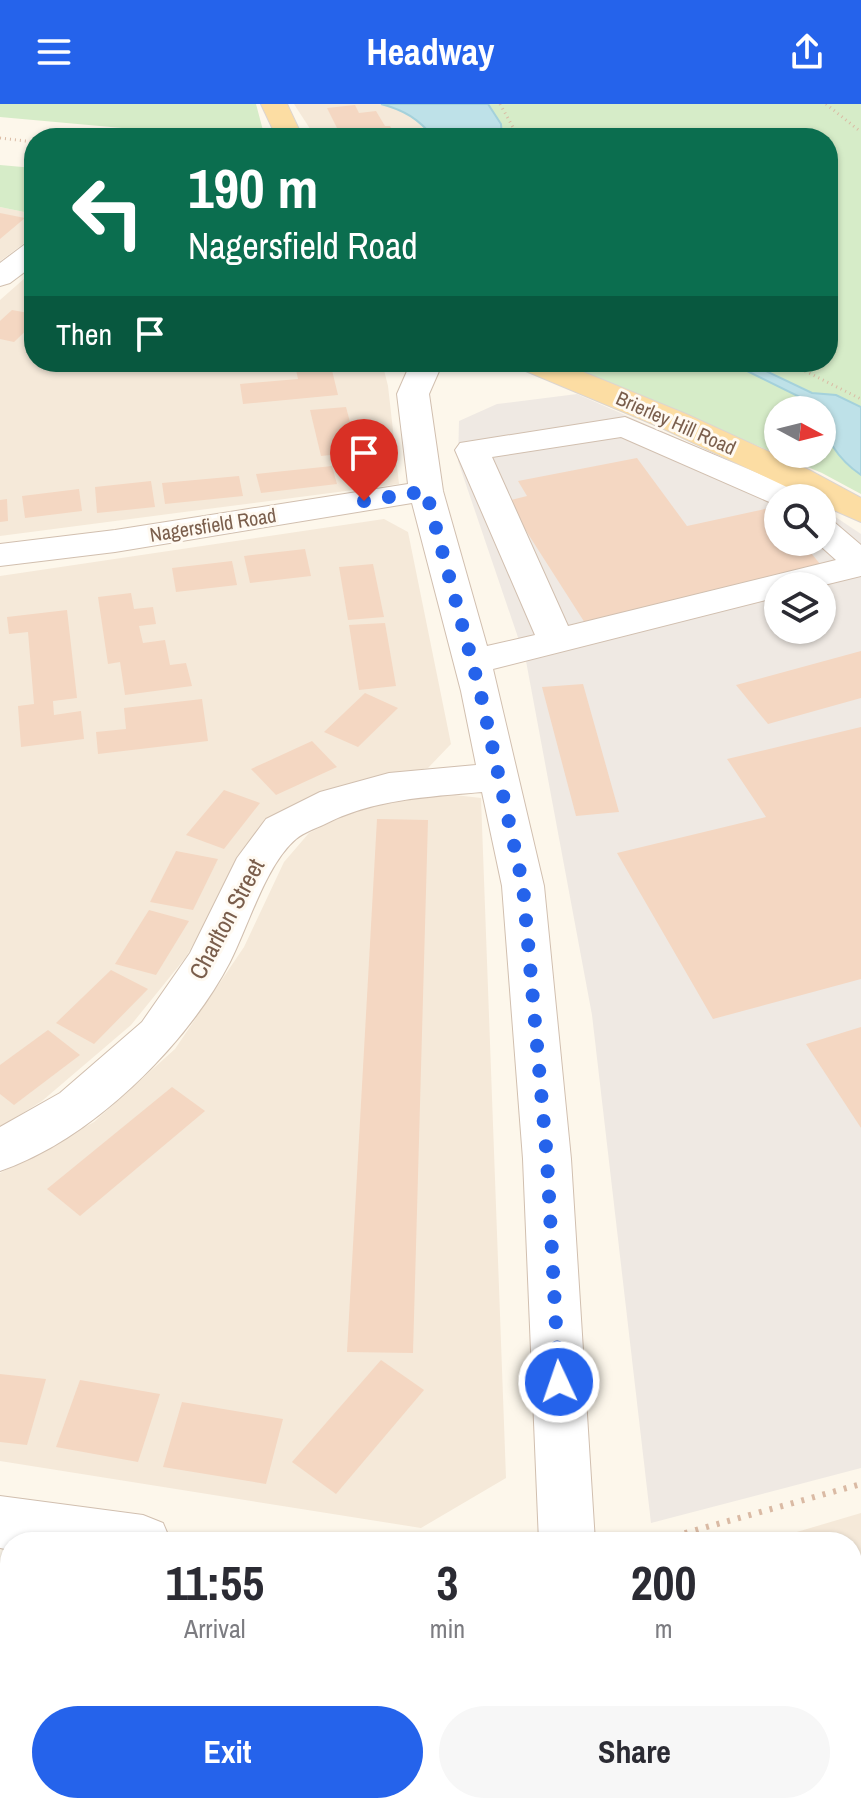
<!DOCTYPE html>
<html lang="en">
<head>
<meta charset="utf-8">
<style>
  body { margin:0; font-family:"Archivo Narrow",sans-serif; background:#f7f7f7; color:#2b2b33; height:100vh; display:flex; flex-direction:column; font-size:30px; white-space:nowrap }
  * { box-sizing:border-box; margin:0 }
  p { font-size:26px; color:#7c7c81 }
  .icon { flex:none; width:44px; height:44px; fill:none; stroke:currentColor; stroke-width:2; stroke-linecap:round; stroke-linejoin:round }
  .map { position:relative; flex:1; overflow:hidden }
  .panel { position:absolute; left:0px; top:1428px; width:862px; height:282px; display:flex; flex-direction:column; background:#fff; border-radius:32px 32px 0 0; box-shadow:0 2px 6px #0004 }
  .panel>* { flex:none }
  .top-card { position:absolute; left:24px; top:24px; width:814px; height:244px; border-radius:32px; box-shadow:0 2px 6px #0004; background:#0b6e4f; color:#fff; overflow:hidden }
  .needle { width:52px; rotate:97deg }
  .buttons { position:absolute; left:764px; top:292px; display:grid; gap:16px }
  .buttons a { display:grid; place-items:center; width:72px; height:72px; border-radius:50%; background:#fff; box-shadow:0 2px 6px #0004; font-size:40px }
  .pin { position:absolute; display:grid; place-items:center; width:68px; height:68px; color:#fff; margin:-82px -34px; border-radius:50% 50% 50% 0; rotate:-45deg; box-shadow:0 0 8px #0007 }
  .pin .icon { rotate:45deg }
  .me { position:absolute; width:88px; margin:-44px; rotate:357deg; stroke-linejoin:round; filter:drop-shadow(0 0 6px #0008) }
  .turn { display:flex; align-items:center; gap:28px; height:168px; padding:0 32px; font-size:36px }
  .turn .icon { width:104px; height:104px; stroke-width:2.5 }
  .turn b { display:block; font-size:56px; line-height:68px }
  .then { display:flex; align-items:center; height:76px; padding:0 32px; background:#0003; gap:16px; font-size:30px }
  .eta { display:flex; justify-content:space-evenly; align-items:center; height:136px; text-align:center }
  .eta b { font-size:48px; font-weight:800; line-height:56px }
  .button { display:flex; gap:16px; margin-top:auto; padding:16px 32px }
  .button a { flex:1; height:92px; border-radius:48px; background:#2563eb; color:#fff; font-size:32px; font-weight:800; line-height:92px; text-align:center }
  .button a+a { background:#f7f7f7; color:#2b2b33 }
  header { display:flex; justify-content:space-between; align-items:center; height:104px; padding:0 32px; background:#2563eb; color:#fff; font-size:36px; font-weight:800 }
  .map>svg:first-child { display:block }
</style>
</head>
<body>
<header><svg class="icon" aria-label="menu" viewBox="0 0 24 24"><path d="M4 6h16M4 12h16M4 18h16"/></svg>Headway<svg class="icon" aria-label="share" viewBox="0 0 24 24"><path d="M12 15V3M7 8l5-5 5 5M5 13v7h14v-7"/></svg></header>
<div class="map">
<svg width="861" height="1709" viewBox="0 0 861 1709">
  <rect width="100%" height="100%" fill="#fdf7eb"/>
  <g fill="#f5e9d9">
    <path d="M294 0H381L404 6 424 20 434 34H316Z"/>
    <path d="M0 103 34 110V132L0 157Z"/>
    <path d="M34 166V258H382L388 282 399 380 0 432V196Z"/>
    <path d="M384 415 408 428 451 640 428 664 341 682 225 784 186 853 131 921 42 997 0 1023V472Z"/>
    <path d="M446 690 481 694 506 1374 421 1424 0 1357V1069L94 1018 175 945 244 843 284 758 309 729 365 701Z"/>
    <path d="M861 1409V1709H675L673 1700H852V1438H763Z"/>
    <path d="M0 1483 10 1484V1700H537L540 1709H0Z"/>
  </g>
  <path fill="#efe9e3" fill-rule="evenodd" d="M577 290 790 383 807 394H778V438H822V404L861 430V1364L651 1419 592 911 526 557 458 357 459 317 497 300ZM778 482H822V526H778Z"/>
  <g fill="#d6ecc8" fill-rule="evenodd">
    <path d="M0 0H256L265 34H185L122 24 0 13Z"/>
    <path d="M381 0H861V390L822 369 558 258H828V34H434C419 15 404 6 381 0ZM778 306H822V350H778Z"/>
    <path d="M0 61 34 64V110L0 103Z"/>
  </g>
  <g fill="#bee1e8" stroke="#a4d1db" stroke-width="2">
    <path d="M381 0H488L501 20 502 34H434C419 15 404 6 381 0Z"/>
    <path d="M729 258H747L812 289 836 291 861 303V371C839 356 822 333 822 306H811L802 294Z"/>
  </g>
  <g fill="#f4d7c2">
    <path d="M355 1 359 9 376 7 385 22H390L397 34H362L357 25 339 28 327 4Z"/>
    <path d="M0 109 25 114 0 135Z"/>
    <path d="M12 206 34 210V219L14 238 0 235V217Z"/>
    <path d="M330 258 338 291 243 300 240 280 298 275 295 261Z"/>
    <path d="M346 303 358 348 321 352 310 306Z"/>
    <path d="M637 354 687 422 774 403 778 408V438H802L825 466 585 519 507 397 527 392 518 377Z"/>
    <path d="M332 362 337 380 261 389 256 370Z"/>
    <path d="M239 372 243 392 165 400 162 379Z"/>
    <path d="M151 377 155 403 97 409 95 383Z"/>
    <path d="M79 385 82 407 25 414 22 392Z"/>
    <path d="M7 395 8 417 0 418V396Z"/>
    <path d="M305 445 311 472 250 479 244 452Z"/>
    <path d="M232 457 237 481 176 488 172 464Z"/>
    <path d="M373 460 384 513 348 516 339 463Z"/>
    <path d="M131 489 134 505 153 503 156 520 139 522 143 539 165 536 170 561 186 559 192 582 125 591 120 558 108 560 98 493Z"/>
    <path d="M67 506 77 594 53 597 54 611 81 607 84 635 21 643 18 602 34 600 28 528 9 530 7 513Z"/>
    <path d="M385 519 396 582 359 586 349 521Z"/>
    <path d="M861 547V594L768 620 736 581Z"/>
    <path d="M583 580 619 708 576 712 542 583Z"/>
    <path d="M365 589 398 604 358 643 324 628Z"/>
    <path d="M202 595 208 637 98 650 96 628 126 625 124 604Z"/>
    <path d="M861 623V875L713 915 617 749 766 713 727 655Z"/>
    <path d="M312 637 337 663 276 691 251 665Z"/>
    <path d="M224 686 260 699 224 745 186 731Z"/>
    <path d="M377 715 428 716 413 1249 347 1248Z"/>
    <path d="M176 747 218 755 193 806 150 798Z"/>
    <path d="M149 806 189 817 156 871 115 860Z"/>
    <path d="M111 866 148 885 94 940 56 919Z"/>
    <path d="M861 923V1024L806 940Z"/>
    <path d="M48 926 80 951 14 1001 0 990V961Z"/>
    <path d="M172 983 205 1007 80 1112 47 1085Z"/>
    <path d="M381 1256 424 1286 336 1390 292 1358Z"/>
    <path d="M0 1270 46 1275 27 1341 0 1338Z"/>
    <path d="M80 1276 160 1290 138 1358 56 1343Z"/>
    <path d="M182 1298 283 1315 266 1380 163 1363Z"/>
    <path d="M10 1577V1622L0 1621V1609Z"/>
    <path d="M345 1700H434L437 1703 430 1709H352Z"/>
    <path d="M759 1700H786L788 1709H715L714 1704Z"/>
  </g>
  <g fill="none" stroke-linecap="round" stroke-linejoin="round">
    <g stroke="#d1bfaf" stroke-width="2">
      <g id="minor">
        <path d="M34 138V161L10 179 0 182V159L24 141Z"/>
        <path d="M411 258H443L429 290 443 387 487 542 535 531 455 346 460 339 625 313 800 387 805 394H778L776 401 621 333 492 353 568 522 836 456 816 438H822V415L834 418 861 441V472L820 482H778V493L493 565 544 782 571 1055 595 1438H539L523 1055 502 782 482 688C426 693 373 695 323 721 314 725 303 729 296 735 266 760 248 823 230 858 186 942 91 1036 0 1067V1023L60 989 142 918 190 849 237 754 266 715 320 688 389 669 476 661 461 587 412 399 115 448 0 462V440L115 426 408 380 397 290Z"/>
        <path d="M0 1392 143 1411 163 1419 171 1438H10V1446L0 1444Z"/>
        <path d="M576 1700H638L640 1709H578Z"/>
      </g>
    </g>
    <g stroke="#dcd5d0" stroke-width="2">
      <g id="major">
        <path d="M261 0H287L303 34H277Z"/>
        <path d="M516 258H559L686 310 809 366 861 394V418L822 401V394H810L662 324 521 265Z"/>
      </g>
    </g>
    <g stroke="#dabaa4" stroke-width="3" stroke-dasharray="1 4" stroke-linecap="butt">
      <path d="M500 0 514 25 515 34"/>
      <path d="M826 0 861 28"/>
      <path d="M0 34 34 38"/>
      <path d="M787 258 861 295"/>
    </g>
    <path stroke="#dabaa4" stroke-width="6" stroke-dasharray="3 8" stroke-linecap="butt" d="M653 1438 861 1380"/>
    <use href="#minor" fill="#fff" fill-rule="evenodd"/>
    <use href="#major" fill="#fcdda3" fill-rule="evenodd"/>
  </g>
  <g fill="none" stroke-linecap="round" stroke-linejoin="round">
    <path stroke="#2563eb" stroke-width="14" stroke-dasharray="0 25.2" d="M364 397 426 387 480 587 523 782 547 1055 559 1278"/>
  </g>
  <g text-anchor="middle" stroke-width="6" stroke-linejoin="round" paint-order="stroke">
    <g font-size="20" fill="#7a5e4c" stroke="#fffaf2">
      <text transform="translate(676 319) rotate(24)" y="7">Brierley Hill Road</text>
      <text transform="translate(213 421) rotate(-9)" y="7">Nagersfield Road</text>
    </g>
    <g font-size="24" fill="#7a5e4c" stroke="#fffaf2">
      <text transform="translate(227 815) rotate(-62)" y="8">Charlton Street</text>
    </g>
  </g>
</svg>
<div class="buttons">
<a><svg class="needle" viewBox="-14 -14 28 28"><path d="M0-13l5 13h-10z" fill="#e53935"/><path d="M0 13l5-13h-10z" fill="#7c7c81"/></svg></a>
<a><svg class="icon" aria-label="search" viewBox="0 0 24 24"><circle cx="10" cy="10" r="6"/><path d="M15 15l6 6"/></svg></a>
<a><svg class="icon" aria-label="layers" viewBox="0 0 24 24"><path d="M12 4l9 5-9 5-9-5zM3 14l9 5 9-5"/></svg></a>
</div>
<div class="pin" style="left:364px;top:397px;background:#d93025"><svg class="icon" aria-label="arrive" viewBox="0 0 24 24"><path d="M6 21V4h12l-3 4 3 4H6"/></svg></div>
<svg class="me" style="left:559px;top:1278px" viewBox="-20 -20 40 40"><circle r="17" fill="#2563eb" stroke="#fff" stroke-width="3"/><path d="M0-11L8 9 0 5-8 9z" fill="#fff"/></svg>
<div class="top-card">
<div class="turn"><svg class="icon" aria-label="left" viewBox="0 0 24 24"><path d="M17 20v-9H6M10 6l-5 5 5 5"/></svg><div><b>190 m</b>Nagersfield Road</div></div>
<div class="then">Then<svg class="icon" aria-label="arrive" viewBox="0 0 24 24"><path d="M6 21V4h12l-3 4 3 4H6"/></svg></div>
</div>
<section class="panel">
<div class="eta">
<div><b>11:55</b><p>Arrival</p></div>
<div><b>3</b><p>min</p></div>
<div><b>200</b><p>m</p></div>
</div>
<div class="button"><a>Exit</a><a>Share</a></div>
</section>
</div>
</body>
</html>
